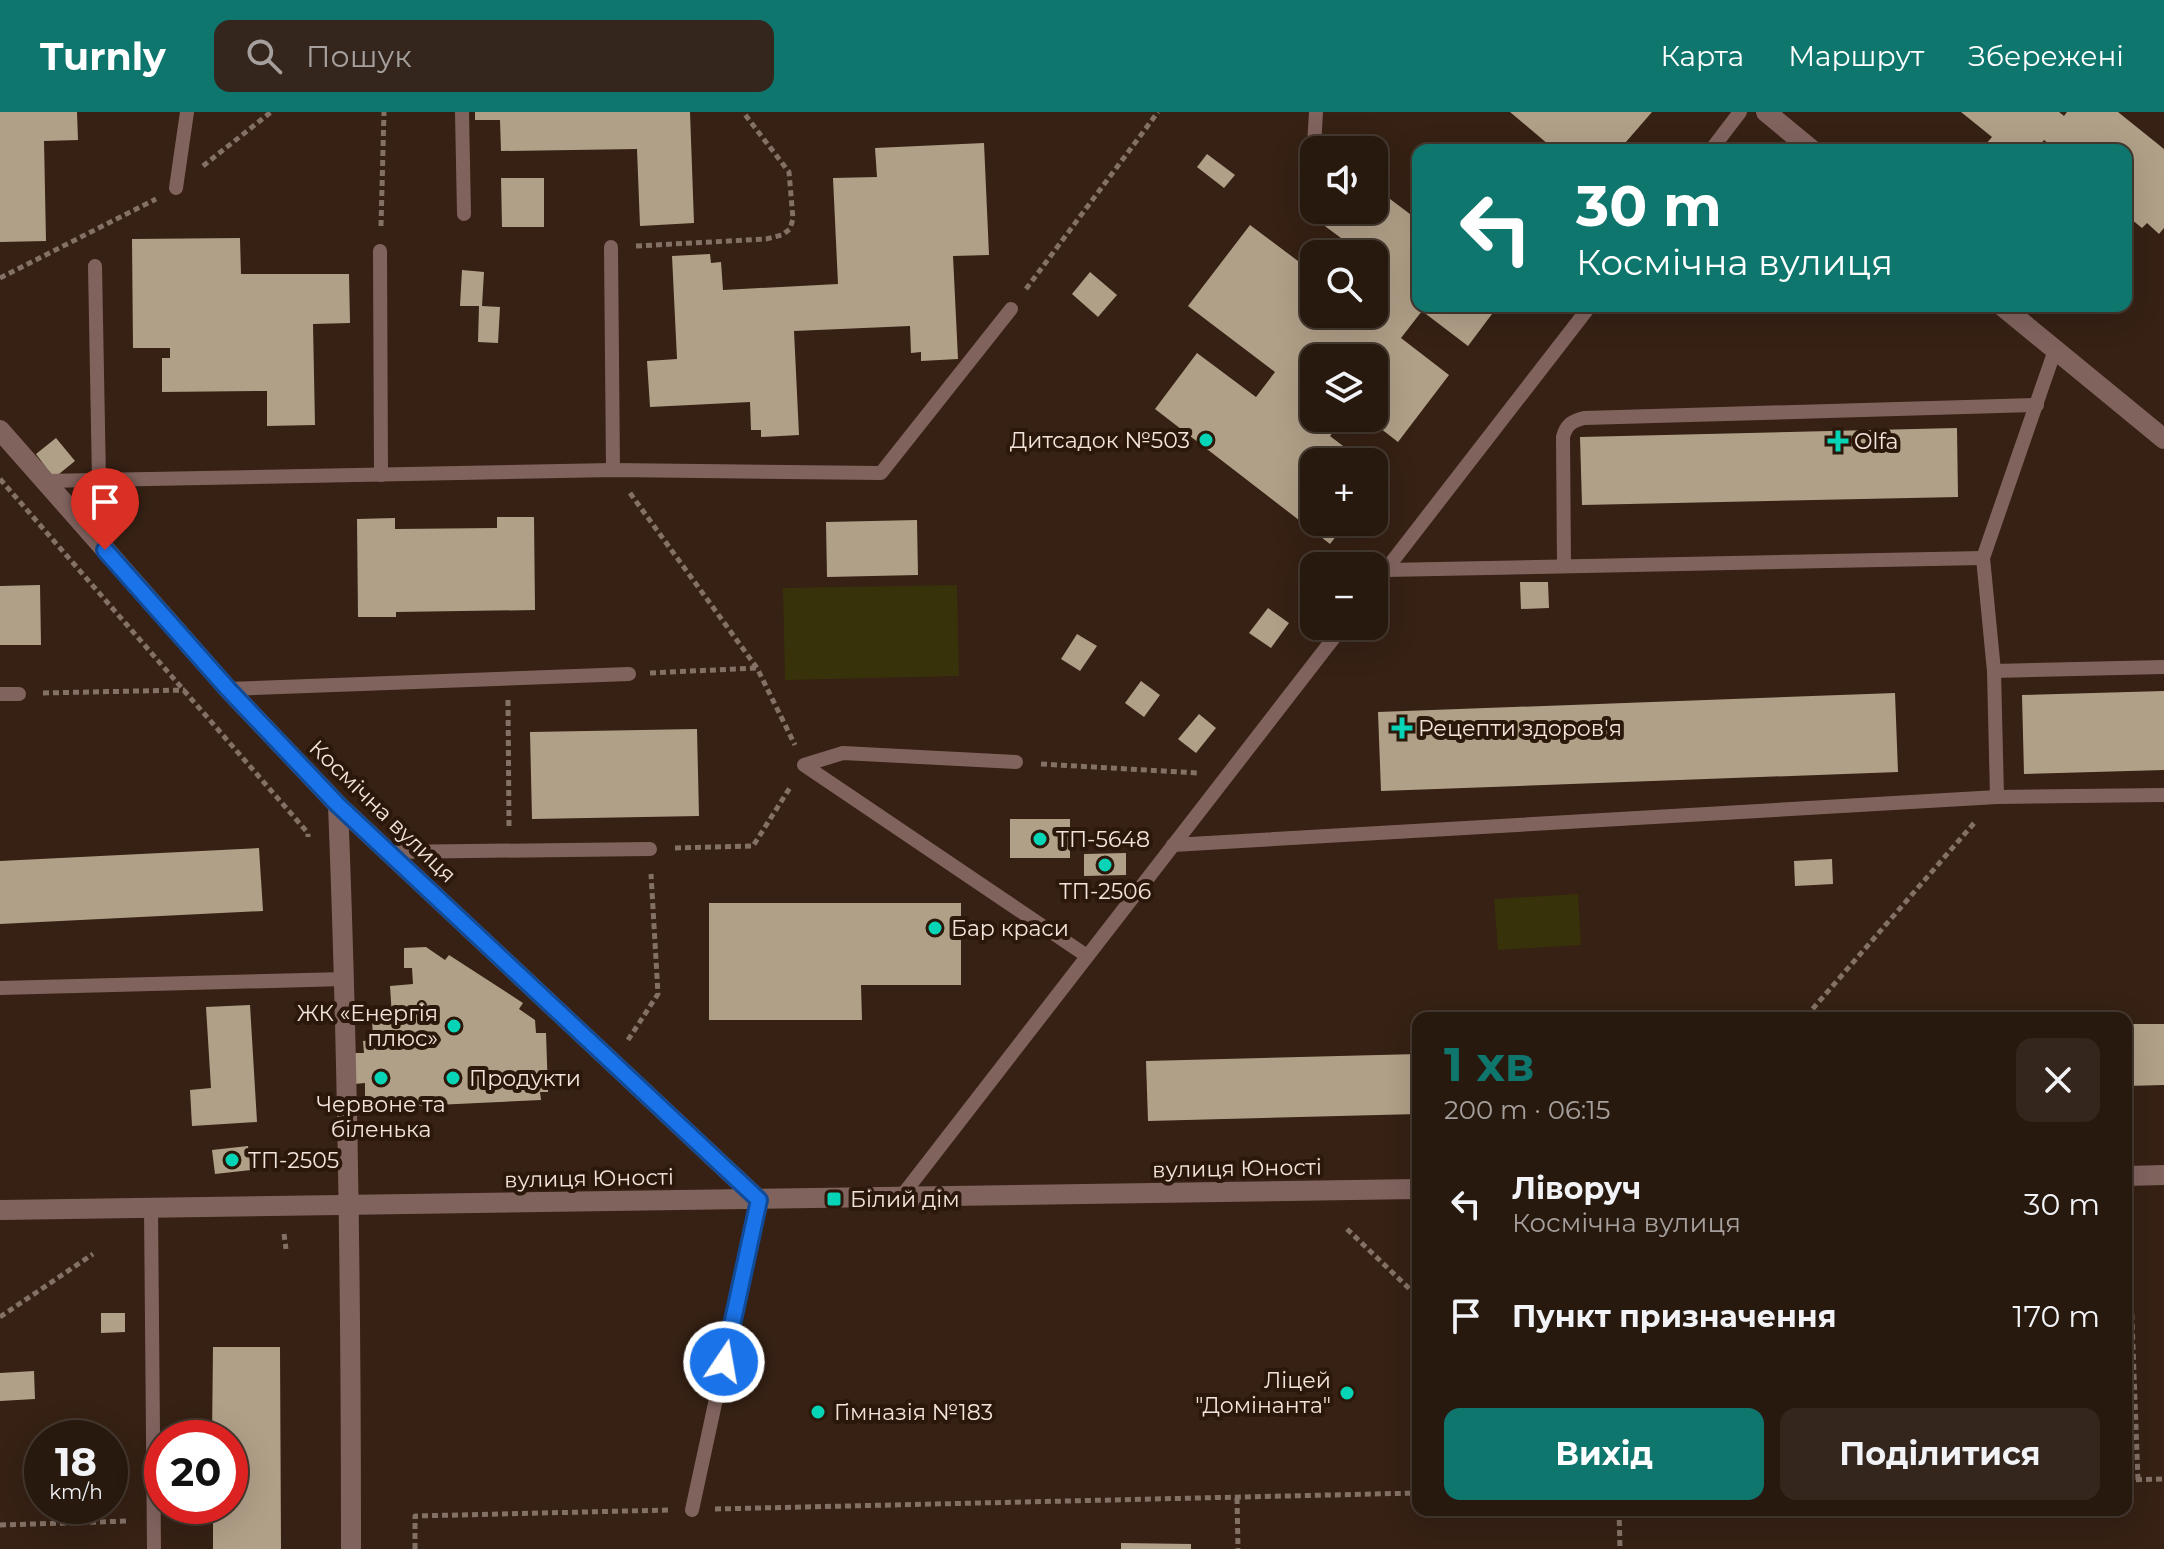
<!DOCTYPE html>
<html lang="uk">
<head>
<meta charset="utf-8">
<style>
  body { margin:0; font-family:Montserrat,sans-serif; background:#34261d; color:#f1f3f6; height:100vh; display:flex; flex-direction:column; font-size:30px; white-space:nowrap }
  * { box-sizing:border-box; margin:0 }
  p { font-size:26px; color:#a5a09e }
  .icon { flex:none; width:44px; height:44px; fill:none; stroke:currentColor; stroke-width:2; stroke-linecap:round; stroke-linejoin:round }
  .map { position:relative; flex:1; overflow:hidden }
  .drawer { position:absolute; left:1412px; top:900px; width:720px; height:504px; display:flex; flex-direction:column; background:#28190f; border-radius:16px; box-shadow:0 8px 32px #0002,0 0 0 2px #44382f }
  .drawer>* { flex:none }
  .guide { position:absolute; left:1412px; top:32px; width:720px; height:168px; border-radius:16px; box-shadow:0 8px 32px #0002,0 0 0 2px #44382f; background:#0f766e; color:#fff; overflow:hidden }
  .fabs { position:absolute; left:1300px; top:24px; display:grid; gap:16px }
  .fabs a { display:grid; place-items:center; width:88px; height:88px; border-radius:16px; background:#28190f; box-shadow:0 8px 32px #0002,0 0 0 2px #44382f; font-size:40px }
  .speed { position:absolute; left:24px; top:1308px; display:flex; gap:16px; font-size:40px; font-weight:700; text-align:center }
  .speed>* { display:grid; place-content:center; width:104px; height:104px; border-radius:50%; background:#28190f; box-shadow:0 8px 32px #0002,0 0 0 2px #44382f; line-height:1 }
  .speed small { font-size:20px; font-weight:400 }
  .speed .limit { border:12px solid #d22; background:#fff; color:#111 }
  .pin { position:absolute; display:grid; place-items:center; width:68px; height:68px; color:#fff; margin:-82px -34px; border-radius:50% 50% 50% 0; rotate:-45deg; box-shadow:0 0 8px #0007 }
  .pin .icon { rotate:45deg }
  .me { position:absolute; width:88px; margin:-44px; rotate:12deg; stroke-linejoin:round; filter:drop-shadow(0 0 6px #0008) }
  .turn { display:flex; align-items:center; gap:28px; height:168px; padding:0 32px; font-size:36px }
  .turn .icon { width:104px; height:104px; stroke-width:2.5 }
  .turn b { display:block; font-size:56px; line-height:68px }
  .round { display:grid; place-items:center; flex:none; width:84px; height:84px; border-radius:16px; background:#34261d }
  .overview { display:flex; align-items:center; justify-content:space-between; height:136px; padding:0 32px }
  h1 { font-size:48px; font-weight:700; line-height:60px; color:#0f766e }
  .button { display:flex; gap:16px; margin-top:auto; padding:16px 32px }
  .button a { flex:1; height:92px; border-radius:16px; background:#0f766e; color:#fff; font-size:32px; font-weight:700; line-height:92px; text-align:center }
  .button a+a { background:#34261d; color:#f1f3f6 }
  ul { padding:0; list-style:none }
  li { display:flex; align-items:center; gap:24px; height:112px; padding:0 32px }
  li div { flex:1 }
  li b { display:block; font-size:30px }
  li em { font-style:normal }
  header { display:flex; align-items:center; gap:48px; box-sizing:border-box; height:112px; padding:0 40px; background:#0f766e; color:#fff }
  header strong { font-size:38px }
  nav { display:flex; gap:44px; margin-inline-start:auto; font-size:28px }
  .search { width:560px; height:72px; background:#34261d; display:flex; align-items:center; gap:20px; box-sizing:border-box; padding:0 28px; border-radius:16px; color:#a5a09e; font-size:30px }
  .map>svg:first-child { display:block }
</style>
</head>
<body>
<header>
<strong>Turnly</strong>
<div class="search"><svg class="icon" aria-label="search" viewBox="0 0 24 24"><circle cx="10" cy="10" r="6"/><path d="M15 15l6 6"/></svg>Пошук</div>
<nav><a>Карта</a><a>Маршрут</a><a>Збережені</a></nav>
</header>
<div class="map">
<svg width="2164" height="1437" viewBox="0 0 2164 1437">
  <rect width="100%" height="100%" fill="#362114"/>
  <g fill="#373209">
    <path d="M957 473 959 564 785 568 783 476Z"/>
    <path d="M1578 782 1581 833 1498 838 1494 787Z"/>
  </g>
  <g fill="#b1a088">
    <path d="M0 0H77L78 28 44 29 46 129 0 130Z"/>
    <path d="M475 0H690L694 111 640 114 637 37 501 39 500 8H475Z"/>
    <path d="M1510 0H1652L1619 38H1555Z"/>
    <path d="M1961 0H2059L2064 4 2067 0H2118L2164 37V116L2159 122 2147 111 2142 116 2126 103V38H2057L2044 28 2036 38H1993L1986 32 1992 25Z"/>
    <path d="M984 31 989 143 953 144 958 247 921 249V240L911 241 910 214 794 219 799 323 761 325V318H751L750 290 650 295 647 249 677 247 672 144 710 142 711 151 721 150 723 178 838 172 833 66 877 65 875 36Z"/>
    <path d="M1207 42 1235 63 1224 76 1197 55Z"/>
    <path d="M501 66H544V115H502Z"/>
    <path d="M1374 75 1418 108V194H1498L1468 234 1422 199 1401 226 1449 263 1398 330 1367 306H1374V246H1314V306H1344L1330 324 1364 350H1314V410H1347L1330 432 1155 297 1197 241 1256 285 1275 260 1188 194 1250 113 1314 161V202H1374V142H1335L1345 129 1314 106 1321 98H1374Z"/>
    <path d="M240 126 241 162H349L350 211 313 212 315 313 267 314V279L162 280V246H170V236H133L132 127Z"/>
    <path d="M462 158 484 160 482 194 500 195 498 231 478 230 479 194H460Z"/>
    <path d="M1090 160 1117 183 1098 205 1072 182Z"/>
    <path d="M1957 316 1958 385 1582 393 1580 325Z"/>
    <path d="M56 326 75 349 54 366 36 342Z"/>
    <path d="M497 405H534L535 498 396 500V505H358L357 407 395 406V417L497 416Z"/>
    <path d="M917 408 918 463 827 465 826 410Z"/>
    <path d="M1520 470H1548L1549 496 1521 497Z"/>
    <path d="M40 473 41 533H0V474Z"/>
    <path d="M1268 496 1289 511 1271 536 1249 521Z"/>
    <path d="M1077 522 1097 534 1080 559 1061 547Z"/>
    <path d="M1141 569 1160 583 1144 605 1125 591Z"/>
    <path d="M2164 579V658L2024 662 2022 583Z"/>
    <path d="M1895 581 1898 660 1381 679 1378 600Z"/>
    <path d="M1199 602 1216 616 1196 641 1178 627Z"/>
    <path d="M697 617 699 704 532 707 530 620Z"/>
    <rect x="1010" y="707" width="60" height="39"/>
    <path d="M259 736 263 799 0 812V749Z"/>
    <path d="M1126 741V763L1084 764V742Z"/>
    <path d="M1832 747 1833 772 1795 774 1794 749Z"/>
    <path d="M709 791H961V873H861L862 908H709Z"/>
    <path d="M426 835 445 848 449 843 523 891 519 897 535 908 536 921H546L548 980H540L541 988 393 995V987L365 988V971L354 972 353 941H364L363 929 373 928 372 906 392 905 390 874 413 872 412 856H404V836Z"/>
    <path d="M250 893 257 1010 192 1014 190 978 211 976 206 895Z"/>
    <path d="M2126 912H2164V973L2126 974Z"/>
    <path d="M1418 942V1002L1148 1009 1146 949Z"/>
    <path d="M248 1034 251 1058 215 1062 212 1038Z"/>
    <path d="M101 1201H125V1220L101 1221Z"/>
    <path d="M213 1235H280L281 1437H213V1394H230V1326H212Z"/>
    <path d="M34 1259 35 1287 0 1289V1261Z"/>
    <path d="M1121 1431 1191 1432V1437H1121Z"/>
  </g>
  <g fill="none" stroke-linecap="round" stroke-linejoin="round">
    <g stroke="#837166" stroke-width="5" stroke-dasharray="6 4" stroke-linecap="butt">
      <path d="M203 54 271 0"/>
      <path d="M381 114 384 0"/>
      <path d="M636 134 766 127 782 123 790 117 793 107 789 60 743 0"/>
      <path d="M0 166 156 87"/>
      <path d="M1026 177 1158 0"/>
      <path d="M0 367 308 721V725"/>
      <path d="M630 381 757 556 795 633"/>
      <path d="M650 561 756 556"/>
      <path d="M43 581 185 578"/>
      <path d="M508 588 509 714"/>
      <path d="M1041 652 1198 661"/>
      <path d="M675 736 753 734 791 674"/>
      <path d="M1810 906V900L1975 710"/>
      <path d="M628 928 658 882 651 762"/>
      <path d="M2128 1102 2138 1368"/>
      <path d="M1347 1117 1418 1185"/>
      <path d="M284 1122 286 1137"/>
      <path d="M0 1205 93 1142"/>
      <path d="M2126 1368 2164 1367"/>
      <path d="M1237 1386 1238 1437"/>
      <path d="M715 1397 1418 1381"/>
      <path d="M1619 1398 1620 1437"/>
      <path d="M0 1413 129 1409"/>
      <path d="M415 1437V1404L669 1398"/>
    </g>
    <g stroke="#81635e" stroke-width="14">
      <path d="M462 0 464 102"/>
      <path d="M1314 34 1316 0"/>
      <path d="M1711 38 1740 0"/>
      <path d="M176 76 187 0"/>
      <path d="M611 135 613 358"/>
      <path d="M380 139 381 363"/>
      <path d="M95 154 99 368"/>
      <path d="M43 369 613 358 881 361 1011 197"/>
      <path d="M1564 454 1563 325C1566 313 1572 309 1584 306L2037 293"/>
      <path d="M1386 458 1983 446"/>
      <path d="M1374 473 1590 194"/>
      <path d="M1994 559 2164 555"/>
      <path d="M228 577 629 562"/>
      <path d="M0 582H19"/>
      <path d="M1016 650 843 641 804 653 1087 844"/>
      <path d="M1997 685 1994 559 1983 446 2055 238"/>
      <path d="M1173 733 1997 685 2164 683"/>
      <path d="M389 740 650 737"/>
      <path d="M0 876 345 867"/>
      <path d="M901 1085 1343 514"/>
      <path d="M151 1095 154 1437"/>
      <path d="M692 1398 759 1088"/>
    </g>
    <g stroke="#81635e" stroke-width="20">
      <path d="M1766 0 1812 38"/>
      <path d="M2002 194 2164 327"/>
      <path d="M0 318 228 577 338 693 759 1088"/>
      <path d="M338 693C348 941 351 1189 351 1437"/>
      <path d="M2126 1064 2164 1063"/>
      <path d="M0 1098 1418 1077"/>
    </g>
  </g>
  <g fill="none" stroke-linecap="round" stroke-linejoin="round">
    <g stroke="#114b97" stroke-width="20">
      <path id="route" d="M105 438 228 577 338 693 759 1088 724 1250"/>
    </g>
    <use href="#route" stroke="#1a73e8" stroke-width="14"/>
  </g>
  <g fill="#05d5b6" stroke="#2b180b" stroke-width="3">
    <circle cx="1206" cy="328" r="8"/>
    <path d="M1834 317h8v8h8v8h-8v8h-8v-8h-8v-8h8z"/>
    <path d="M1398 604h8v8h8v8h-8v8h-8v-8h-8v-8h8z"/>
    <circle cx="1040" cy="727" r="8"/>
    <circle cx="1105" cy="753" r="8"/>
    <circle cx="935" cy="816" r="8"/>
    <circle cx="454" cy="914" r="8"/>
    <circle cx="381" cy="966" r="8"/>
    <circle cx="453" cy="966" r="8"/>
    <circle cx="232" cy="1048" r="8"/>
    <rect x="826" y="1079" width="16" height="16" rx="4"/>
    <circle cx="1347" cy="1281" r="8"/>
    <circle cx="818" cy="1300" r="8"/>
  </g>
  <g text-anchor="middle" stroke-width="8" stroke-linejoin="round" paint-order="stroke">
    <g font-size="22" fill="#f2e4db" stroke="#2b180b" text-anchor="start">
      <text x="1190" y="336" text-anchor="end">Дитсадок №503</text>
      <text x="1854" y="337">Olfa</text>
      <text x="1418" y="624">Рецепти здоров'я</text>
      <text x="1056" y="735">ТП-5648</text>
      <text x="1105" y="787" text-anchor="middle">ТП-2506</text>
      <text x="951" y="824">Бар краси</text>
      <text x="438" y="909" text-anchor="end">ЖК «Енергія<tspan x="438" dy="25">плюс»</tspan></text>
      <text x="469" y="974">Продукти</text>
      <text x="381" y="1000" text-anchor="middle">Червоне та<tspan x="381" dy="25">біленька</tspan></text>
      <text x="248" y="1056">ТП-2505</text>
      <text x="850" y="1095">Білий дім</text>
      <text x="1331" y="1276" text-anchor="end">Ліцей<tspan x="1331" dy="25">"Домінанта"</tspan></text>
      <text x="834" y="1308">Гімназія №183</text>
    </g>
    <g font-size="22" fill="#f2e4db" stroke="#2b180b">
      <text transform="translate(383 699) rotate(44)" y="8">Космічна вулиця</text>
      <text transform="translate(1237 1056) rotate(-1)" y="8">вулиця Юності</text>
      <text transform="translate(589 1066) rotate(-1)" y="8">вулиця Юності</text>
    </g>
  </g>
</svg>
<div class="fabs">
<a><svg class="icon" aria-label="sound" viewBox="0 0 24 24"><path d="M4 9h4l5-4v14l-5-4H4zM17 9q2 3 0 6"/></svg></a>
<a><svg class="icon" aria-label="search" viewBox="0 0 24 24"><circle cx="10" cy="10" r="6"/><path d="M15 15l6 6"/></svg></a>
<a><svg class="icon" aria-label="layers" viewBox="0 0 24 24"><path d="M12 4l9 5-9 5-9-5zM3 14l9 5 9-5"/></svg></a>
<a>+</a>
<a>−</a>
</div>
<div class="speed"><div>18<small>km/h</small></div><div class="limit">20</div></div>
<div class="pin" style="left:105px;top:438px;background:#d93025"><svg class="icon" aria-label="arrive" viewBox="0 0 24 24"><path d="M6 21V4h12l-3 4 3 4H6"/></svg></div>
<svg class="me" style="left:724px;top:1250px" viewBox="-20 -20 40 40"><circle r="17" fill="#1a73e8" stroke="#fff" stroke-width="3"/><path d="M0-11L8 9 0 5-8 9z" fill="#fff"/></svg>
<div class="guide">
<div class="turn"><svg class="icon" aria-label="left" viewBox="0 0 24 24"><path d="M17 20v-9H6M10 6l-5 5 5 5"/></svg><div><b>30 m</b>Космічна вулиця</div></div>
</div>
<section class="drawer">
<div class="overview"><div><h1>1 хв</h1><p>200 m · 06:15</p></div><a class="round"><svg class="icon" aria-label="close" viewBox="0 0 24 24"><path d="M6 6l12 12M18 6L6 18"/></svg></a></div>
<ul>
<li><svg class="icon" aria-label="left" viewBox="0 0 24 24"><path d="M17 20v-9H6M10 6l-5 5 5 5"/></svg><div><b>Ліворуч</b><p>Космічна вулиця</p></div><em>30 m</em></li>
<li><svg class="icon" aria-label="arrive" viewBox="0 0 24 24"><path d="M6 21V4h12l-3 4 3 4H6"/></svg><div><b>Пункт призначення</b></div><em>170 m</em></li>
</ul>
<div class="button"><a>Вихід</a><a>Поділитися</a></div>
</section>
</div>
</body>
</html>
